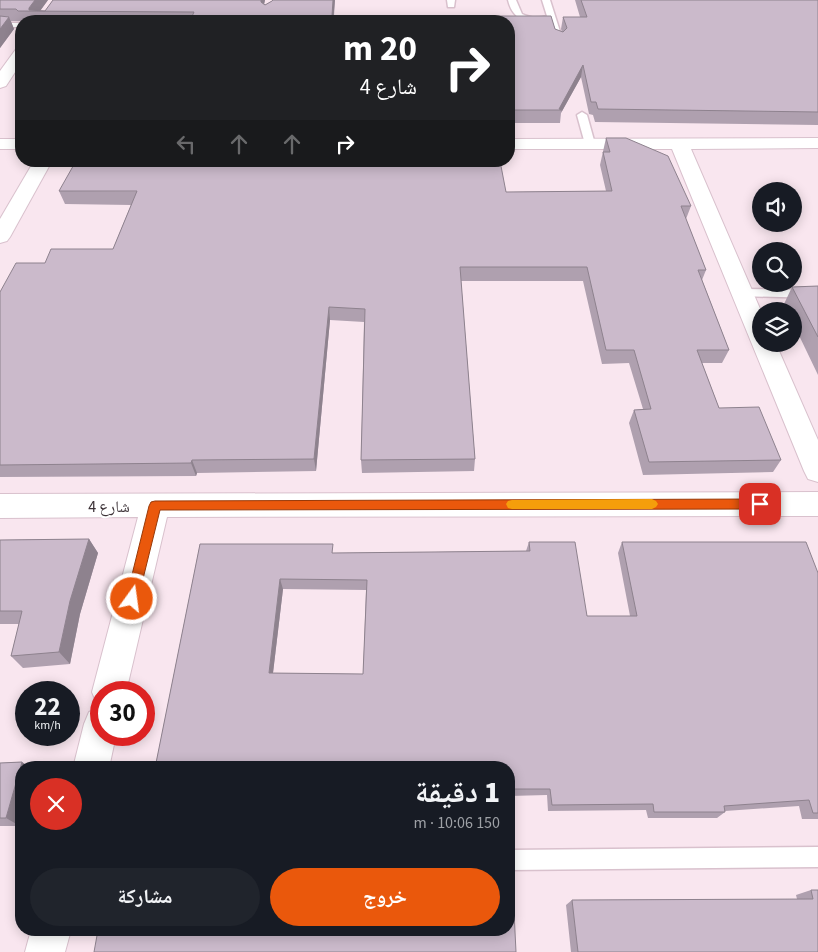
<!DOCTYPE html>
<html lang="ar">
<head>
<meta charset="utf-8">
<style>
  body { margin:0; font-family:"Source Sans 3","Noto Naskh Arabic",sans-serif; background:#20242c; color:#f1f3f6; direction:rtl; height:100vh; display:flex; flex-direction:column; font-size:19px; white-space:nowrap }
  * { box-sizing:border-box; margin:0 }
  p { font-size:16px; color:#9ea1a6 }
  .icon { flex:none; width:28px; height:28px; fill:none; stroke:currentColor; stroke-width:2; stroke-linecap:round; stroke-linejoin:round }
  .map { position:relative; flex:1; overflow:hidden; direction:ltr }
  .sheet { position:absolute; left:15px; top:761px; width:500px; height:175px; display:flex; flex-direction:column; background:#171b24; border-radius:20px; box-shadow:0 2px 12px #0003; direction:rtl }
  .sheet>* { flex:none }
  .banner { position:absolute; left:15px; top:15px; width:500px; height:152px; border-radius:20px; box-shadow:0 2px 12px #0003; direction:rtl; background:#202124; color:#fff; overflow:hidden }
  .controls { position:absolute; left:752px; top:182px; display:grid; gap:10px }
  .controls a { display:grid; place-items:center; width:50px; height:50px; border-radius:50%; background:#171b24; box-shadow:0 2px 12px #0003; font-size:25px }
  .speed { position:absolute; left:15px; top:681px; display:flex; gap:10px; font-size:25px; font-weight:700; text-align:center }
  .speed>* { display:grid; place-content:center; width:65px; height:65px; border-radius:50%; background:#171b24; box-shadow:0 2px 12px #0003; line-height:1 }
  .speed small { font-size:12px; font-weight:400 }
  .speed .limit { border:8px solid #d22; background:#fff; color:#111 }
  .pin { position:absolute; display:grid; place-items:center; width:42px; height:42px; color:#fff; margin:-21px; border-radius:10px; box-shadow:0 2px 8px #0006 }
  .me { position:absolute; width:55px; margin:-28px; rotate:14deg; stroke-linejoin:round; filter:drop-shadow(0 0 4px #0008) }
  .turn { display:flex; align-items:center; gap:18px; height:105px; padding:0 15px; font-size:22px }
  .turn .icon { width:65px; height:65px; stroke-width:2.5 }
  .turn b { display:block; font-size:35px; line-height:42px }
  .lanes { display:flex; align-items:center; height:48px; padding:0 15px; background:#0003; justify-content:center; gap:25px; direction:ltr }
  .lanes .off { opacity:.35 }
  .round { display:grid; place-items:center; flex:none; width:52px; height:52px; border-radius:26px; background:#20242c }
  .summary { display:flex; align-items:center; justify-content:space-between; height:85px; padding:0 15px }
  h1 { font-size:30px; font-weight:800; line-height:38px }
  .primary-button { display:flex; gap:10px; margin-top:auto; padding:10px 15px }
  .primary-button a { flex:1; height:58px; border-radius:30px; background:#ea580c; color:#fff; font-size:20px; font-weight:800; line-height:58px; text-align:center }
  .primary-button a+a { background:#20242c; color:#f1f3f6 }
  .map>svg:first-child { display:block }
</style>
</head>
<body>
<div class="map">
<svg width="818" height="952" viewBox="0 0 818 952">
  <rect width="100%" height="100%" fill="#fef4f9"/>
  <path fill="#f9e6ef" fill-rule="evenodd" d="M0 0H818V952H0ZM21 21H509V161H21ZM761 191H794V224H761ZM761 251H794V284H761ZM761 311H794V344H761ZM26 692H69V735H26ZM101 692H144V735H101ZM21 768H509V930H21Z"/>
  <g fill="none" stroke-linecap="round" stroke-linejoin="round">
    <g stroke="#d9c1cd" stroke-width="3">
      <g id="lane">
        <path d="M447 0H455L454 7H448Z"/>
        <path d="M508 0H516L522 14C530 18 538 18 547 16L542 0H550L563 41 562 43 555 41 549 21C529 25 513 21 508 0Z"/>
        <rect x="0" y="23" width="21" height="4"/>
        <path d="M582 112 587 115 595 144 593 146H587L585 144 577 115Z"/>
        <path d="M742 289 818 290V298L738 296 736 293Z"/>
        <path d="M818 847V867L509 870V850Z"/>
      </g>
    </g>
    <g stroke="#d9c1cd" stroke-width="2">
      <g id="street">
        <path d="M21 47V63L6 86 0 88V71L16 49Z"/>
        <path d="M818 138V148L691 149 761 311V344H776L818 440V482L808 479 804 471 672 149H509V139Z"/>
        <rect x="0" y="139" width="21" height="10"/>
        <path d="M34 161H52L10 237 7 241 0 243V219Z"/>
        <path d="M818 492V516L167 517 126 692H101V705L97 704 92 692 138 517 0 518V494Z"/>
        <path d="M101 707V735H116L109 768H73L84 724 89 712Z"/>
        <path d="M31 930H71L65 952H25Z"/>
      </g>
    </g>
    <use href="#lane" fill="#fff" fill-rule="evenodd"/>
    <use href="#street" fill="#fff" fill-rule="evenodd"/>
  </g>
  <g fill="#afa0af" fill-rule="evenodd">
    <path d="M0 0H48L40 11H45L53 0H265L264 4 265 5 272 1 273 0H335L334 16H551L555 29 562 32 561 29 563 17H580L575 0H818V125L595 122 593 115 589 114 581 77 561 113 560 123H509V21H11L14 29 0 48Z"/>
    <path d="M606 138 691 206 686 219 706 270 702 280 729 350 722 363H702L719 408 781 460 773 472 643 475 629 423 634 410 643 409 629 363 602 364 583 281H461L475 459 474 471 362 473 361 460 364 322 330 320 316 471 197 473 196 476 0 477V292L45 263 113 249 131 205 65 204 59 191 506 192 606 191 600 165Z"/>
    <path d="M818 286V375L794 325V311H787L784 304 792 287Z"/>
    <path d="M89 539 98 553 80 614 70 664 23 668 11 656 19 624H0V540Z"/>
    <path d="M529 542 587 616H630L618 553 622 542 818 573V819H802L799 806 725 811V812L717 818H648L646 810 548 811 547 795 509 796V768H155L200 544 334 553 526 551ZM283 589 366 590 363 674 273 673Z"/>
    <path d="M22 762 30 768H21V822L20 826H0V763Z"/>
    <path d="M811 890H818V952H571L566 905 572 900 797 899 796 895Z"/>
  </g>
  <g fill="#8e828e">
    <path d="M35 0H48L40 11 29 10V8Z"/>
    <path d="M261 0H265L262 14 261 2Z"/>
    <path d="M333 0H335L333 21 332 16Z"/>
    <path d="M9 17 14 29 0 48V29Z"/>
    <path d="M583 65 581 77 561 113 562 110 559 109Z"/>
    <path d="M329 307 330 320 316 471 314 459Z"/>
    <path d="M192 460 197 473 196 476 191 463Z"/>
    <path d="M89 539 98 553 80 614 70 664 59 652 70 601Z"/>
    <path d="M280 579 283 589 272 681 269 673Z"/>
    <path d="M22 762 30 768H21V822L20 826 6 818Z"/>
  </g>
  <g fill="#cbbacb" stroke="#8e828e" fill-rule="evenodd">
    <path d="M0 0H35L29 8V10L45 11 53 0H261V2L265 5 272 1 273 0H333L332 16H551L555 29 563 32 567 28 563 17H587L581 0H818V112L598 109 596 102H591L583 65 559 109 562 110H509V21H190L194 12 18 11 16 9H0Z"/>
    <path d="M0 16 9 17 0 29Z"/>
    <path d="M606 138H626L668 156 691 206H681L706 270H698L729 350H697L719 408 759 407 781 460 649 462 634 410 651 409 634 350H606L587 267H460L475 459 361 460 365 309 329 307 314 459 192 460 191 463 0 465V292L16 263H45L51 249H113L137 191H59L76 161H500L506 192 612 191 603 152H610Z"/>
    <path d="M818 286V337L792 287Z"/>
    <path d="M89 539 70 601 59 652 11 656 22 611H0V540Z"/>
    <path d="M529 542H575L587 616H637L622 542H806L818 573V813H813L809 800 724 806 725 812H654L653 804 552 805 550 789H509V768H155L200 544H333L332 553 530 551ZM280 579 367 580 363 674 269 673Z"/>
    <path d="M22 762 6 818H0V763Z"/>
    <path d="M811 890H818V952H578L572 900 813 899Z"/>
    <path d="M509 891H513L516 952H94L98 930H509Z"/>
  </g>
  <path fill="#ea580c" stroke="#983908" d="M760 499 764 500 765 504 764 507 760 509 160 510 138 599 137 603 132 605 127 603 126 599 149 506 151 502 155 501Z"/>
  <path fill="#f59e0b" d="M652 499 656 501 658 504 656 507 652 509H512L508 508 506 504 508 501 512 500Z"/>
  <g text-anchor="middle" stroke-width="4" stroke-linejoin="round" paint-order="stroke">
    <g font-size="16" fill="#3c3237" stroke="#fff">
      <text x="109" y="512">شارع 4</text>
    </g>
  </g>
</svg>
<div class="controls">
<a><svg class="icon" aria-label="sound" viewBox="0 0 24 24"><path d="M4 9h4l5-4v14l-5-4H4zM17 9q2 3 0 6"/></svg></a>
<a><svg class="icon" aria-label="search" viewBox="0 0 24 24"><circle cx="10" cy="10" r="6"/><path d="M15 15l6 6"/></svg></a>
<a><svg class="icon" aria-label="layers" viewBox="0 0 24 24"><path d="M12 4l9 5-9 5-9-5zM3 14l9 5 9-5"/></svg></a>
</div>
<div class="speed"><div>22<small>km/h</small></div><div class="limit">30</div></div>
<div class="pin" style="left:760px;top:504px;background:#d93025"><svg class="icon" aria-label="arrive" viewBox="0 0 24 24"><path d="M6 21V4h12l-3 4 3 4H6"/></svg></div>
<svg class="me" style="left:132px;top:599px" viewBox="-20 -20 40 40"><circle r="17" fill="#ea580c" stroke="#fff" stroke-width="3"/><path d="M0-11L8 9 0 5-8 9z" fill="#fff"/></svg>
<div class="banner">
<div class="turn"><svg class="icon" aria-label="right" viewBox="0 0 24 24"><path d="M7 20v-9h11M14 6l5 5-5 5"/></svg><div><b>20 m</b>شارع 4</div></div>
<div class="lanes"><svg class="icon off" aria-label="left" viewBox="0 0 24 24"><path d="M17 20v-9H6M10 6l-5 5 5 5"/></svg><svg class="icon off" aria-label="ahead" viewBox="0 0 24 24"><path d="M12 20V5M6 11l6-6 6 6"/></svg><svg class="icon off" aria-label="ahead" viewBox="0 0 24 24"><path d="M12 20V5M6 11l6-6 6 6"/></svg><svg class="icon" aria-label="right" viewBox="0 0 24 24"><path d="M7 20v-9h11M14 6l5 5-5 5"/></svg></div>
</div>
<section class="sheet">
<div class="summary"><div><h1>1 دقيقة</h1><p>150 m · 10:06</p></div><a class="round" style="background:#d93025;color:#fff"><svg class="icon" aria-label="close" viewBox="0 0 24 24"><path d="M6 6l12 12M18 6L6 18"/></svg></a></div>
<div class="primary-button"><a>خروج</a><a>مشاركة</a></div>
</section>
</div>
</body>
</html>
